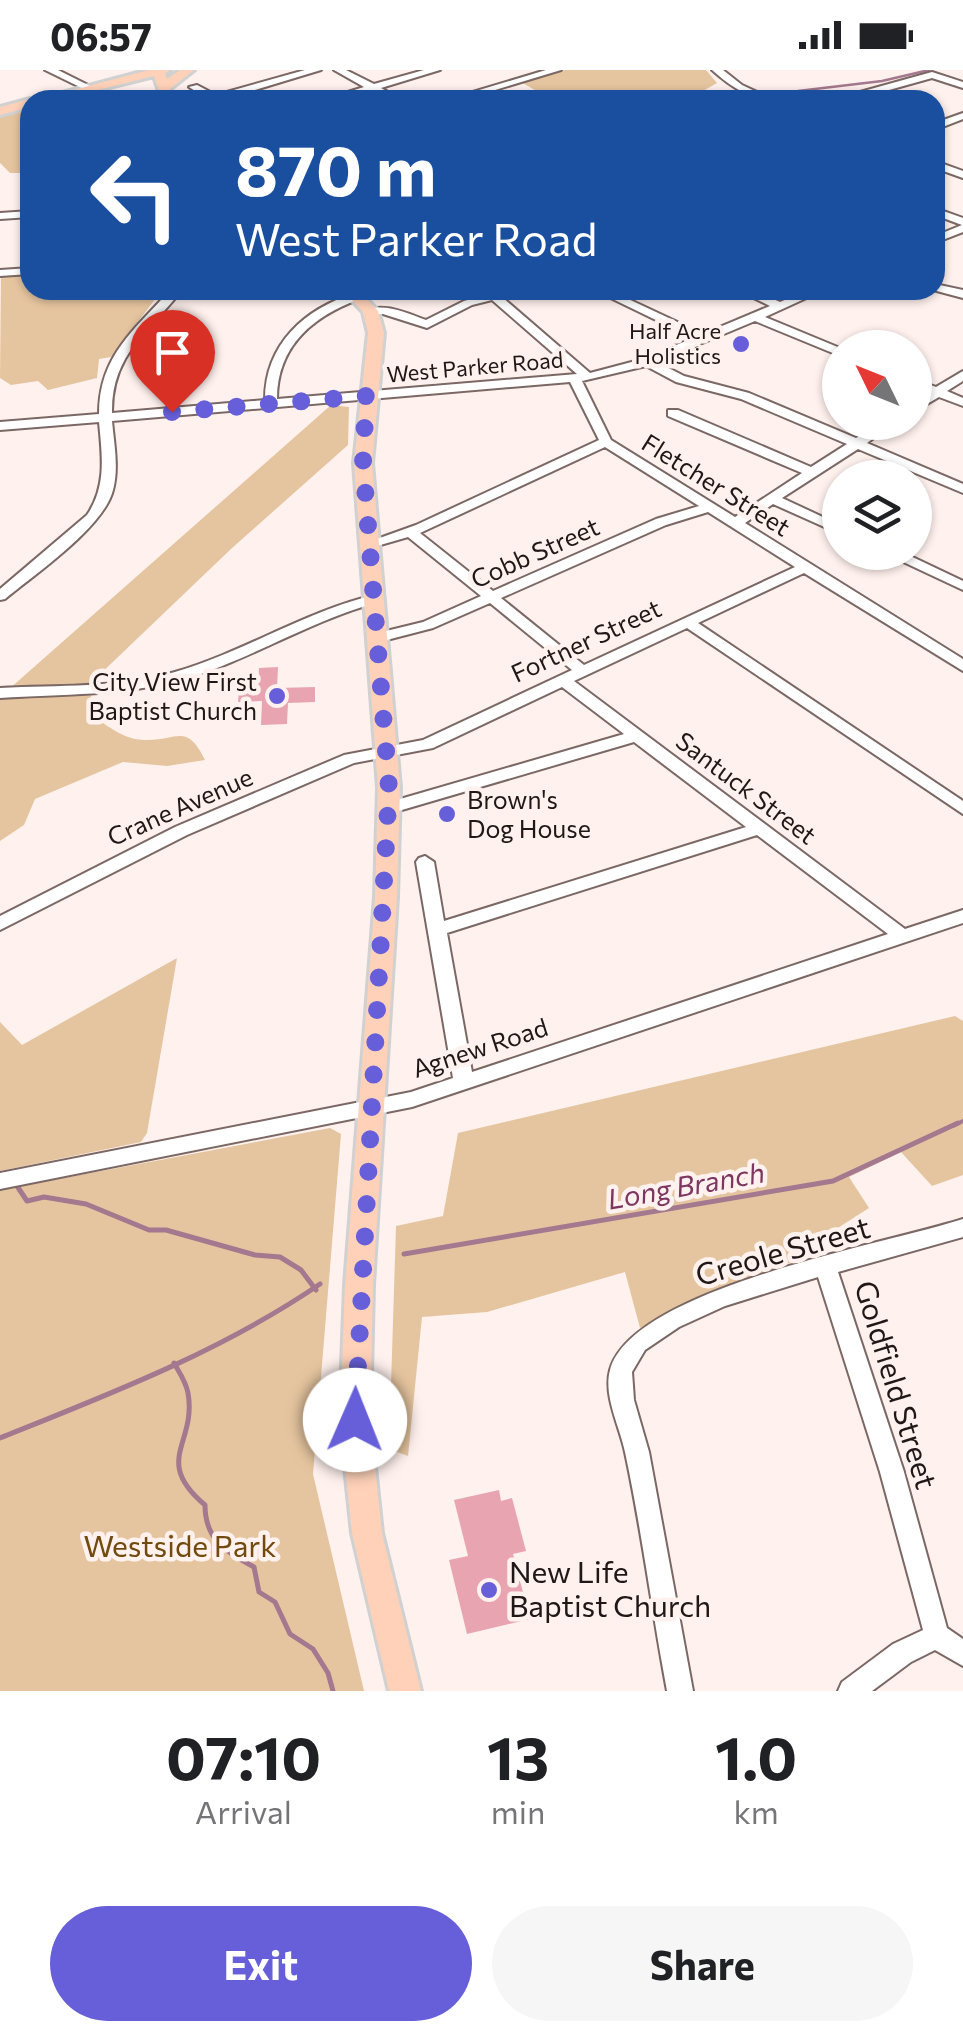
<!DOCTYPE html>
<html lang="en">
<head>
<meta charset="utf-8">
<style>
  body { margin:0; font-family:Commissioner,sans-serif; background:#f6f6f6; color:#202124; height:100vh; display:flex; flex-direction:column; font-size:38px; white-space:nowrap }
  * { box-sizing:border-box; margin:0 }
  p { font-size:32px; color:#757577 }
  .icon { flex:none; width:55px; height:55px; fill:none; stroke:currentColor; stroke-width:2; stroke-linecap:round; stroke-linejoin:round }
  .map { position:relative; height:1621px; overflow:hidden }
  .sheet { display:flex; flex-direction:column; background:#fff; flex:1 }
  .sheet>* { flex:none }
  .hud { position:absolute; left:20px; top:20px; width:925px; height:210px; border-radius:30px; box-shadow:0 2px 8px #0004; background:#1a4fa0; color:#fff; overflow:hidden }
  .needle { width:65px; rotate:313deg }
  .fabs { position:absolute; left:822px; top:260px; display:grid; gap:20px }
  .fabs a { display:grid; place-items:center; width:110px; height:110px; border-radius:50%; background:#fff; box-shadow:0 2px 8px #0004; font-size:50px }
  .pin { position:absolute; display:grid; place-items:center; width:85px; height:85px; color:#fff; margin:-102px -42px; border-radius:50% 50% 50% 0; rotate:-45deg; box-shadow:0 0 10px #0007 }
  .pin .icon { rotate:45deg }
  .me { position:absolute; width:110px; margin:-55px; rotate:1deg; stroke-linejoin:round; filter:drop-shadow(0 0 8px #0008) }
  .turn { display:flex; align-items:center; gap:35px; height:210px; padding:0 50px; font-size:45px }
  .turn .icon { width:130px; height:130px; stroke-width:2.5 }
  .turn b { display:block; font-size:70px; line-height:85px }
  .eta { display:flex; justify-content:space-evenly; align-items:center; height:170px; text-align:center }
  .eta b { font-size:60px; font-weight:700; line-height:70px }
  .button { display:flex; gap:20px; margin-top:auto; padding:20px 50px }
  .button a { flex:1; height:115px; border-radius:60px; background:#675fd9; color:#fff; font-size:40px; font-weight:700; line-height:115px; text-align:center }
  .button a+a { background:#f6f6f6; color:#202124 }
  .status { display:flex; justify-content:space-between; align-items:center; height:70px; padding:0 50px; background:#fff; direction:ltr }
  .status svg { height:28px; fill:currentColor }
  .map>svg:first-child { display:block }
</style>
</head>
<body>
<div class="status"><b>06:57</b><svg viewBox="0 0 49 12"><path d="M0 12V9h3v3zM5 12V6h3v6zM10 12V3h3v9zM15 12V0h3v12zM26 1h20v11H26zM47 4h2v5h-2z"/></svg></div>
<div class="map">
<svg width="963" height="1621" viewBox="0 0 963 1621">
  <rect width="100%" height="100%" fill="#fff1ee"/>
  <g fill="#e5c59f">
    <path d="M565 0H706L717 13 687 30H552L521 12Z"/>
    <path d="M30 39V103H10L0 93V46Z"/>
    <path d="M30 204V220H162L111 287 99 289 97 308 48 320 38 311 11 315 0 308 1 206Z"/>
    <path d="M331 335 349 337 348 375 231 479 95 609 88 642C105 654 123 670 145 670 178 671 186 652 205 690L167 696 123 692 35 729 24 755 0 771V627Z"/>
    <path d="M177 888 147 1063 141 1072 0 1101V952L22 975Z"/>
    <path d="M955 946 963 951V1105L932 1116 901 1082 849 1107 869 1138 830 1163 827 1180 727 1215 640 1258 625 1202 487 1242 422 1247 408 1386 389 1379 396 1156 443 1146 458 1063Z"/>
    <path d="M330 1058 341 1064 313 1404 364 1621H0V1120Z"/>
  </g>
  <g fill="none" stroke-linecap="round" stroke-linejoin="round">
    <g stroke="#a4788e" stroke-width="2.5">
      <path d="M798 21 882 11 929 0"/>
      <path d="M767 24 780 23"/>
      <path d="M709 30 745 26"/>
    </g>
    <path stroke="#a4788e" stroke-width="4" d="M953 1056 963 1051"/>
    <g stroke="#a4788e" stroke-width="5">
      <path d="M17 1116 27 1131 44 1127 86 1134 149 1160H166L255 1185 280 1187 301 1200 316 1220"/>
      <path d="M404 1184 833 1111 958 1053"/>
      <path d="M174 1293C179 1302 186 1312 188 1323 197 1374 152 1390 205 1435 205 1470 226 1482 254 1497L259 1522 275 1532 290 1564 313 1579 328 1603 333 1621"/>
      <path d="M0 1368C110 1324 222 1281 320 1214"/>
    </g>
  </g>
  <g fill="#e8a5b1">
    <path d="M278 597 277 618 315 617V632L288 633 287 654 261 655 262 631 238 632 239 620H258L259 598Z"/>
    <path d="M499 1420 501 1431 512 1428 526 1481 513 1484 530 1549 467 1564 449 1490 468 1486 454 1430Z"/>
  </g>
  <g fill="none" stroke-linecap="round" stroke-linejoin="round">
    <g stroke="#7b6864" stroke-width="4">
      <g id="minor">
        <path d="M45 0H58L94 18 86 20Z"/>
        <path d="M305 0H321L222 30H204L206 28 189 17 197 15 216 25Z"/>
        <path d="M334 0H346L374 14 424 0H440L381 18 402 30H390L372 21 338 30H322L364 17Z"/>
        <path d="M546 0H561L462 30H446Z"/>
        <path d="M712 0H723L742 15 774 30C750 30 730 16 712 0Z"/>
        <path d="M932 2 963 12V18L932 8 889 20 913 30H899L879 23 861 28 797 30 802 27 860 22Z"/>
        <path d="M786 27 792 28 794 30H781Z"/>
        <path d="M963 43V49L935 60V53Z"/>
        <path d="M935 91 963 101V108L935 98Z"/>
        <path d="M935 138 963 148V162L935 173V166L962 155 935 145Z"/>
        <path d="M30 141V147L0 149V143Z"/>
        <path d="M30 198V204L0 206V200Z"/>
        <path d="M935 214 963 220V228L933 220Z"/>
        <path d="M170 220H182C149 262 111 284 112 343L265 330C265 274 305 238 356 223L360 225V229C313 246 277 276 277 329L577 304 492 230 472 235 427 258 383 244H366L364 241C384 232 406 243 426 250L464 231 485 225 486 221 523 220 502 227 590 303 643 289 693 268 594 220H609L703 264 770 236 737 220H753L780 232 808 220H824L765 247 840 278V286L755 251 657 292 684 306 749 323 856 368 880 352H896L867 373 963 414V423L858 379 782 428 840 455V464L773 434 745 453 963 589V601L804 503 698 553 963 731V744L687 558 574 611 905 859 963 840V853L412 1037 0 1119V1103L411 1022 453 1008 416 792 419 788 425 786 434 792 444 851 746 757 634 672 395 742H383L381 738 383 734 624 664 562 617 433 678 354 693 187 765 0 860V846L175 757 344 685 423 670 572 600 490 533 433 558 379 572 374 570 371 567 374 564 423 552 481 526 408 467 370 478 363 474 416 455 599 370 570 312 112 351C114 373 119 398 113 420 104 457 35 504 5 529L0 530V519L87 445C107 416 102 385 99 352L0 360V352L99 344C99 285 135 260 170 220ZM646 296 676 312 741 329 847 374 811 397 678 340H668V346L802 403 735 447 611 370 582 311ZM605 377 699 436 656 449 493 521 420 463ZM708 442 795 497 584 595 501 528 666 455ZM757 765 888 864 472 1002 447 863Z"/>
        <path d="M963 301V311L947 321 963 328V336L939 327 915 341V331L928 323 915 317V309L936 317Z"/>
        <path d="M882 482H902L963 511V520Z"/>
        <path d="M374 525 379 526V532C311 550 252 589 185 609 125 626 62 624 0 628V618C58 615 119 618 175 602 244 582 304 542 374 525Z"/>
        <path d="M963 1149V1167L838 1202 904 1402 947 1558 963 1569V1596L935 1580 911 1592 872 1621H838L842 1612 893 1574 923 1560 880 1402 818 1207 725 1236 679 1257 645 1280 632 1302 634 1330 649 1382 693 1621H667C652 1542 642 1461 625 1382 620 1357 603 1326 610 1300 632 1218 886 1174 963 1149Z"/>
      </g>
    </g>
    <g stroke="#d2d1d1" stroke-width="6">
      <g id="major">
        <path d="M149 0H170L165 3 167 9 180 0H194L170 19 174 30H162L154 6 57 30H36Z"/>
        <path d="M30 29 33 30H30V37L0 45V37Z"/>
        <path d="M343 220H358L378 241 384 263 372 393 400 718 397 827 373 1215 370 1350 382 1463 421 1621H389L352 1463 340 1350 345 1215 375 827 378 718 354 393 368 263 363 242Z"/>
      </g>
    </g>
    <use href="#minor" fill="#fff" fill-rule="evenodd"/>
    <use href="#major" fill="#fed1b8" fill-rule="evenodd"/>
  </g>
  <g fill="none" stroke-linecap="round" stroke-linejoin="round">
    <path stroke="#675fd9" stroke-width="18" stroke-dasharray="0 32.4" d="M172 342 366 326 363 393 389 718 355 1350"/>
  </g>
  <g fill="#675fd9" stroke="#fff1ee" stroke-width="4">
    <circle cx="741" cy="274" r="10"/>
    <circle cx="277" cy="626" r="10"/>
    <circle cx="447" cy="744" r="10"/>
    <circle cx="489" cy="1520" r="10"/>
  </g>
  <g text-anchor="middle" stroke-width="9" stroke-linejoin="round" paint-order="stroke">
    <g font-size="22" fill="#201817" stroke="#fff1ee" text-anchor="end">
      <text x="721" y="269">Half Acre<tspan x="721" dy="25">Holistics</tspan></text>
    </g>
    <g font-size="22" fill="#201817" stroke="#fff1ee">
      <text transform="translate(475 297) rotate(-5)" y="8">West Parker Road</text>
    </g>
    <g font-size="25" fill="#201817" stroke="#fff1ee">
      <text transform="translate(716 415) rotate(32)" y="9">Fletcher Street</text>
      <text transform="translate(535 483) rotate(-24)" y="9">Cobb Street</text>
      <text transform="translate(586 571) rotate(-25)" y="9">Fortner Street</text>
      <text transform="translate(746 718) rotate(37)" y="9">Santuck Street</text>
      <text transform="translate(180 737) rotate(-24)" y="9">Crane Avenue</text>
      <text transform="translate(480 978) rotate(-18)" y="9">Agnew Road</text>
    </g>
    <g font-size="25" fill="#201817" stroke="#fff1ee" text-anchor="end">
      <text x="257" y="621">City View First<tspan x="257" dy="29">Baptist Church</tspan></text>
      <text x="467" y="739" text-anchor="start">Brown's<tspan x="467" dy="29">Dog House</tspan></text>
    </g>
    <g font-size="28" font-style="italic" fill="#7d3660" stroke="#fff1ee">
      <text transform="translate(686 1116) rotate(-10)" y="10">Long Branch</text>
    </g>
    <g font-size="30" fill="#201817" stroke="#fff1ee">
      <text transform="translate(783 1182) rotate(-16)" y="10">Creole Street</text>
      <text transform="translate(895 1315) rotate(73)" y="10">Goldfield Street</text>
    </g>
    <g font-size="30" fill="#724a0e" stroke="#fff1ee">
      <text x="180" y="1487">Westside Park</text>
    </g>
    <g font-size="30" fill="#201817" stroke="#fff1ee" text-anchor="start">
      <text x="509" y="1513">New Life<tspan x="509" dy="34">Baptist Church</tspan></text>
    </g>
  </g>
</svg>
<div class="fabs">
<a><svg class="needle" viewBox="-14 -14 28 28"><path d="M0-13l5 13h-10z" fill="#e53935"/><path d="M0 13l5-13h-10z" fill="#757577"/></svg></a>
<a><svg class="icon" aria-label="layers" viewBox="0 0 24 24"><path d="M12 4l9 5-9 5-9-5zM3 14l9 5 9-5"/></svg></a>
</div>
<div class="pin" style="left:172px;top:342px;background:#d93025"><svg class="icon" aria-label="arrive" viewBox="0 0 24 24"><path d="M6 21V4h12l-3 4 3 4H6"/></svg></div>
<svg class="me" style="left:355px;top:1350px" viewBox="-20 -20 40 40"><circle r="19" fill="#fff"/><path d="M0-13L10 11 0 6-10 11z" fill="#675fd9"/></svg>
<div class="hud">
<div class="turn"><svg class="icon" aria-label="left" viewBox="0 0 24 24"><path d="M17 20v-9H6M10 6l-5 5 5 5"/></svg><div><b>870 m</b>West Parker Road</div></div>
</div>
</div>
<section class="sheet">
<div class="eta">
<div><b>07:10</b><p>Arrival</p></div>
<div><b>13</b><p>min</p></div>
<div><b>1.0</b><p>km</p></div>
</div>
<div class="button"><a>Exit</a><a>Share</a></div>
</section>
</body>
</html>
